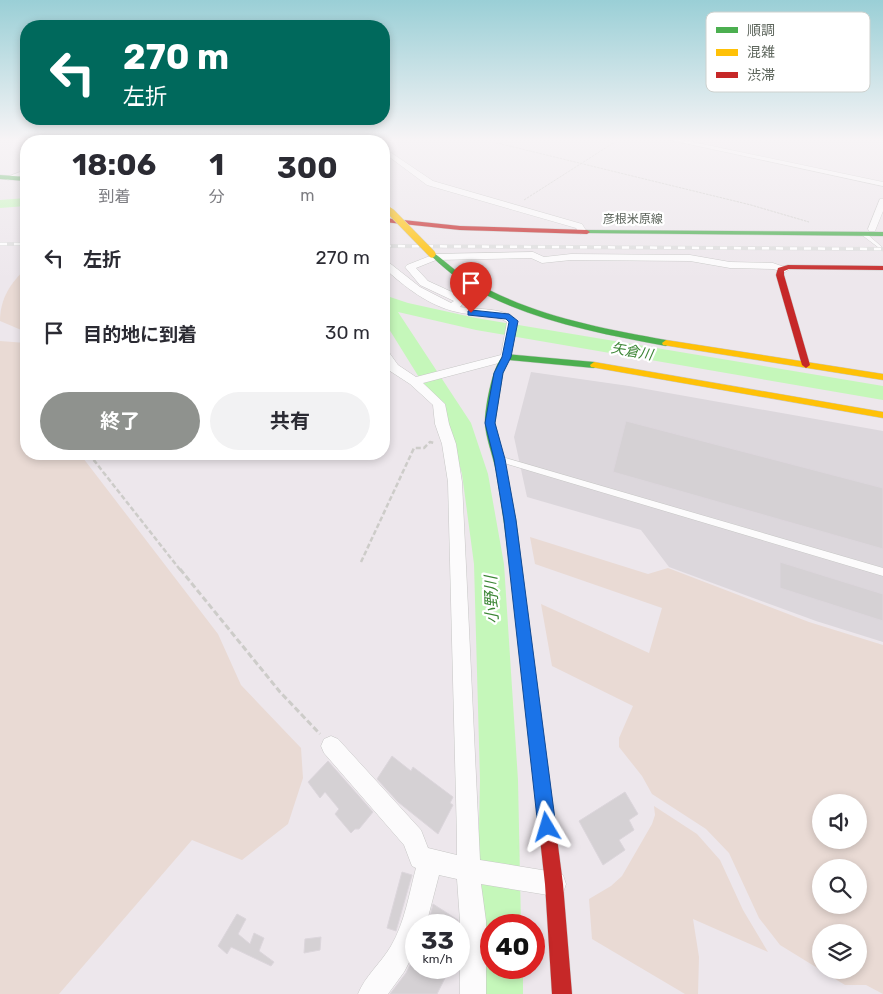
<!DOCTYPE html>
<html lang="ja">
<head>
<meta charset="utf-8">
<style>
  body { margin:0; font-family:Rubik,"Noto Sans JP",sans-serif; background:#f2f2f3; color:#2b2b33; height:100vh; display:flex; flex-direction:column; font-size:19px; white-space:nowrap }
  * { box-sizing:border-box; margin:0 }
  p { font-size:16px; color:#7c7c81 }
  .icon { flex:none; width:28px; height:28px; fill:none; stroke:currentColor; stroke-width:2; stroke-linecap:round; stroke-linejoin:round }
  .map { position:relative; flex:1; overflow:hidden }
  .panel { position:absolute; left:20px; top:135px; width:370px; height:325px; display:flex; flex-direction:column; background:#fff; border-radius:20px; box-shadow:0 2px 8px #0003 }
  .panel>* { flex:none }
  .guide { position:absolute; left:20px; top:20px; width:370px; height:105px; border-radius:20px; box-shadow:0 2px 8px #0003; background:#00695c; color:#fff; overflow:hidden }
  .fabs { position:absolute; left:812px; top:794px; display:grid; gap:10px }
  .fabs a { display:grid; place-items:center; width:55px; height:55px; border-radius:50%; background:#fff; box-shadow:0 2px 8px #0003; font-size:25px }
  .speed { position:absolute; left:405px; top:914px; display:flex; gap:10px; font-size:25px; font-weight:700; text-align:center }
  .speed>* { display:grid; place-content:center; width:65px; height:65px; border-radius:50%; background:#fff; box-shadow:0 2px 8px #0003; line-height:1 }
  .speed small { font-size:12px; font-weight:400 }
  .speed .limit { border:8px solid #d22; background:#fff; color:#111 }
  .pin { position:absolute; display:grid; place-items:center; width:42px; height:42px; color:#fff; margin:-51px -21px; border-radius:50% 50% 50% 0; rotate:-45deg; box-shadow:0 0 5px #0007 }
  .pin .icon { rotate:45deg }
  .me { position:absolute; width:55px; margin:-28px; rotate:353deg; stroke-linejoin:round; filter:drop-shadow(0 0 4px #0008) }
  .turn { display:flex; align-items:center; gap:18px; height:105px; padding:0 20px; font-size:22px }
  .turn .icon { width:65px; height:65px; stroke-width:2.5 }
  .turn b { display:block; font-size:35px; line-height:42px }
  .eta { display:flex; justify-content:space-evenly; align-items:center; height:85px; text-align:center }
  .eta b { font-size:30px; font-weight:700; line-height:35px }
  .button { display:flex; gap:10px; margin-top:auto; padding:10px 20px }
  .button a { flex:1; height:58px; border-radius:30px; background:#8f928e; color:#fff; font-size:20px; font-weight:700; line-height:58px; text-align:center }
  .button a+a { background:#f2f2f3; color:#2b2b33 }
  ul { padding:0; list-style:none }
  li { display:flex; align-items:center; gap:15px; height:75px; padding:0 20px }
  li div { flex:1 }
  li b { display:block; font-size:19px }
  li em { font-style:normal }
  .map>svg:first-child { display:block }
</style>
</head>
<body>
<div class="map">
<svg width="883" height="994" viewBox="0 0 883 994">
  <rect width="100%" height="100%" fill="#ede7ec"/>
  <path fill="#dcd7dc" d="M531 372 629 386 883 431V642L816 621 669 567 641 530 527 497 514 437Z"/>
  <g fill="#e9dad4" fill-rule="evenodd">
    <path d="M26 268V332L0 321C0 298 11 283 26 268Z"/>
    <path d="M0 341 26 343V454H80L218 634 241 685 301 748 303 778 288 824 242 860 192 840 59 994H0Z"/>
    <path d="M530 537 648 574 668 568 809 622 883 645V994L866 985H845L780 945 759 918 729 853 706 829 652 794 642 776 619 747V738L633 706 552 666 541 604 649 653 662 608 535 564ZM859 802V840H821V802ZM821 868H859V905H821ZM859 932V970H821V932Z"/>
    <path d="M654 806 697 834 720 860 743 910 768 952 693 919 699 957 698 994H685L592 939 589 899 611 886 622 876 652 824 655 815Z"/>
  </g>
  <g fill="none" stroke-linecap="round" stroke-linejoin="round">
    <g fill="#c5f7ba" fill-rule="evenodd">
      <path d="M26 198V206L0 208V200Z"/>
      <path d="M384 295 408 303 476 318 883 386V400L476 330 398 312 471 423 488 474 504 564 518 780 521 925H491V944L483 941 477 925 480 780 474 564 462 474 448 424 384 321Z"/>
      <path d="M491 949V968H523V994H477V968L484 952Z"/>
    </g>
  </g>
  <g fill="#d5d1d4" stroke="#dcd6dc">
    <path d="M626 421 883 488V549L613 472Z"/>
    <path d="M780 562 883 594V621L780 588Z"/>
    <path d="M392 756 411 771 413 767 453 797 450 803 453 805 438 834 398 802 377 779Z"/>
    <path d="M328 761 373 812 359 829H355L351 833 335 814 339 809 325 792 320 798 308 782Z"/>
    <path d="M625 792 638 814 629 820 634 830 619 840 625 850 603 865 579 821Z"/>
    <path d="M402 872 412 875 396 931 387 928Z"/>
    <path d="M433 904 458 920V925H428Z"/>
    <path d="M237 914 246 919 238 934 250 944 254 933 264 938 259 951 274 962 271 966 231 947 227 954 218 946Z"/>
    <path d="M321 937 320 950 304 953 305 939Z"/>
    <path d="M416 953V968H450L437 994H390L406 973Z"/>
  </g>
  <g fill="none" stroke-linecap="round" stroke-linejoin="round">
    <g stroke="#c7c7c6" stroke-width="1">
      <g id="lane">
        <path d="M862 233H866L883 248V251L862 235Z"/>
        <path d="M499 456 883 568V576L497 461 495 459Z"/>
      </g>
    </g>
    <g stroke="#c7c7c6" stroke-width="1">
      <g id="street">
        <path d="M368 140H375V141H369Z"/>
        <path d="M670 140H683L883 182V186Z"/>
        <path d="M384 148 433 181 582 224 587 232 580 234 576 228 427 185 384 153Z"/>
        <path d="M26 170V174L8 180 4 178Z"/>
        <path d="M880 199H883V211L875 231H869L868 229Z"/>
        <path d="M533 252 544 257 571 254 690 255 730 262 773 263 790 269 785 272 773 269 730 268 690 261 571 260 542 263 531 258 436 260 416 268 428 281 465 298 466 300 460 307C477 310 506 307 518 321L510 360 423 383 445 404 449 424 456 444 462 482 480 860 554 872 563 875 566 884 563 893 554 896 481 884 486 921V994H460V921L457 879 439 875 426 925H416V949L404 972 388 994H358C365 976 381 963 391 946 405 922 409 894 416 868L412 866 404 845 324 753 321 746 324 739 331 736 338 739 421 830 428 848 457 855V838L448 482 442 444 435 424 433 405 410 384 390 371 384 361V350L388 351 398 365 416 377 501 355 507 322C493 313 473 316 457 312 429 306 405 287 384 268V260L387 261 420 287 451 303 454 301 420 285 405 267 407 265 435 254Z"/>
      </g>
    </g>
    <g stroke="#c8c8c7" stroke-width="1">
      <g id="fast">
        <path d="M0 175 26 177V181L0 179Z"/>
        <path d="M587 230 883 232V236L585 233 584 232Z"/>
        <path d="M430 253H434C446 262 457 273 471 280 530 315 599 328 666 340L670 343 666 346C597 333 527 320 466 284 453 276 441 265 430 255Z"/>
        <path d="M506 354 594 362 598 365 594 368 509 360 503 373 495 423 504 459 516 520 525 593 524 597 519 599 514 597 513 593C508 552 503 512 496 471 493 456 485 436 485 422 485 408 493 359 506 354Z"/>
      </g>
    </g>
    <g stroke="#c8c8c7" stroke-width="1">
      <g id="slow">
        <path d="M666 340 883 374V380L663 345 662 343Z"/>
        <path d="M594 362 883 412V418L591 367 590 365Z"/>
      </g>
    </g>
    <g stroke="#c8c8c7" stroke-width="1">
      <g id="jam">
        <path d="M384 218 460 226 587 230 590 232 587 234 460 230 384 222Z"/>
        <path d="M788 265 883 266V270L789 269 784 271V275L810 365 806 368 802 365 776 275 778 268Z"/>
        <path d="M519 587 524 589 525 593 563 884 572 994H552L545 884 513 593 514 589Z"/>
      </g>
    </g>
    <g stroke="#cdccc9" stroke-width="1" stroke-dasharray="2.5 1" stroke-linecap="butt">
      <path d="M97 140 99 141"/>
      <path d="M485 140 751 205 809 222"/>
      <path d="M125 141 129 140"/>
      <path d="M524 200 618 140"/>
    </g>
    <g stroke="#cdccc9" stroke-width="2.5" stroke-dasharray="5 2.5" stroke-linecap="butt">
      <path d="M89 454 181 571"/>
      <path d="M361 562 414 448H424L430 442 434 443"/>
    </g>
    <path stroke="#cdccc9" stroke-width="3" stroke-dasharray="6 3" stroke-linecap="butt" d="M180 569 280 692 320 734"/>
    <use href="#lane" fill="#fcfbfc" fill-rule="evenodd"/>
    <use href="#street" fill="#fcfbfc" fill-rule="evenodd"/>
    <use href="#fast" fill="#4caf50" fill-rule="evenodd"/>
    <use href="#slow" fill="#ffc107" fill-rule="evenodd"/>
    <use href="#jam" fill="#c62828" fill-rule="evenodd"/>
    <g stroke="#dedede" stroke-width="4">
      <g id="rail">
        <path d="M0 244H26"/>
        <path d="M384 246 883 249"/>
      </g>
    </g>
    <use href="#rail" stroke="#fff" stroke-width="2.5" stroke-dasharray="7" stroke-linecap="butt"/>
    <g stroke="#c8c8c7" stroke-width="6" stroke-linecap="butt">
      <path id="slow-bridge-far1" d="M384 205 393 214"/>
    </g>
    <g stroke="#c8c8c7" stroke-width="8" stroke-linecap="butt">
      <path id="slow-bridge" d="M391 212 432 254"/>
    </g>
    <use href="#slow-bridge-far1" stroke="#ffc107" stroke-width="5.5"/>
    <use href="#slow-bridge" stroke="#ffc107" stroke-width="7"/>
  </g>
  <linearGradient id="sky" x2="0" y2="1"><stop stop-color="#9acfd6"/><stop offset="0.5" stop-color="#f7f4f6"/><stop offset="1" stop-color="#f7f4f6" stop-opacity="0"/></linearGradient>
  <rect width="883" height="279" fill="url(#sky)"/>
  <path fill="#1a73e8" stroke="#114b97" d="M471 310 509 314 518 321 511 357 503 373 495 423 505 459 516 520 556 827 553 833 547 835 541 833 538 827 504 520 494 459 485 423 494 373 502 357 509 322 506 319 468 315V311Z"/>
  <g text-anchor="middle" stroke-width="4.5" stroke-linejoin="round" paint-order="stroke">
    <g font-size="12" fill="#5d655c" stroke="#fff">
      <text x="633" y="223">彦根米原線</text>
    </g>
    <g font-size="14" font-style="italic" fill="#3b8534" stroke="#fff">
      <text transform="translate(632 351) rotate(10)" y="5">矢倉川</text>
    </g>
    <g font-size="16" font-style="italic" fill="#3b8534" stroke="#fff">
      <text transform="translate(491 600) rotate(-92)" y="6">小野川</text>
    </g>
  </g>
  <rect x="706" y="12" width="164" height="80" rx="8" fill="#fff" stroke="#ced1ce" stroke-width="1"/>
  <rect x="716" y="27" width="22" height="6" fill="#4caf50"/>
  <rect x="716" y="49" width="22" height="7" fill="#ffc107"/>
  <rect x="716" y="72" width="22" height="6" fill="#c62828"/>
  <g font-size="14" fill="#5d655c">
    <text x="747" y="35">順調</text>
    <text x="747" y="57">混雑</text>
    <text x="747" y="80">渋滞</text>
  </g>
</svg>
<div class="fabs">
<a><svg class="icon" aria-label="sound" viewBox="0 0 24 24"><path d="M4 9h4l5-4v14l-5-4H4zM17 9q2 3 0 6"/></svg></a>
<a><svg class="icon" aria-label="search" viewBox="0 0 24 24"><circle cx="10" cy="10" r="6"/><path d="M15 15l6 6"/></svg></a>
<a><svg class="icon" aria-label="layers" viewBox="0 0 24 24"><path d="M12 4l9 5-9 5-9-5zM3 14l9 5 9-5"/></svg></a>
</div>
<div class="speed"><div>33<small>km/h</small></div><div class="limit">40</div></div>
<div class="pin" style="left:471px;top:313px;background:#d93025"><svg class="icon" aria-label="arrive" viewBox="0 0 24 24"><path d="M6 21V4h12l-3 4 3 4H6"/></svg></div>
<svg class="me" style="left:547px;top:827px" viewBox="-20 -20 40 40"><path d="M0-17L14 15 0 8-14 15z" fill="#1a73e8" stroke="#fff" stroke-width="4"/></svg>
<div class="guide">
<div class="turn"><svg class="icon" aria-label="left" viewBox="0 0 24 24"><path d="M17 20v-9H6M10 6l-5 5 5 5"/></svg><div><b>270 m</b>左折</div></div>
</div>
<section class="panel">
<div class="eta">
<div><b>18:06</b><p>到着</p></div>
<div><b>1</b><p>分</p></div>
<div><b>300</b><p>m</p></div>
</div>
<ul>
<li><svg class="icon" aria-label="left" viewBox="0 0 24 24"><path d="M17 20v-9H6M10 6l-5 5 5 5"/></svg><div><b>左折</b></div><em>270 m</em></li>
<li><svg class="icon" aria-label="arrive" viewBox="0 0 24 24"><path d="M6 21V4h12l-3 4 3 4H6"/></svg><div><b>目的地に到着</b></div><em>30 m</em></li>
</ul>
<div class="button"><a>終了</a><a>共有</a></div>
</section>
</div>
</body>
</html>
